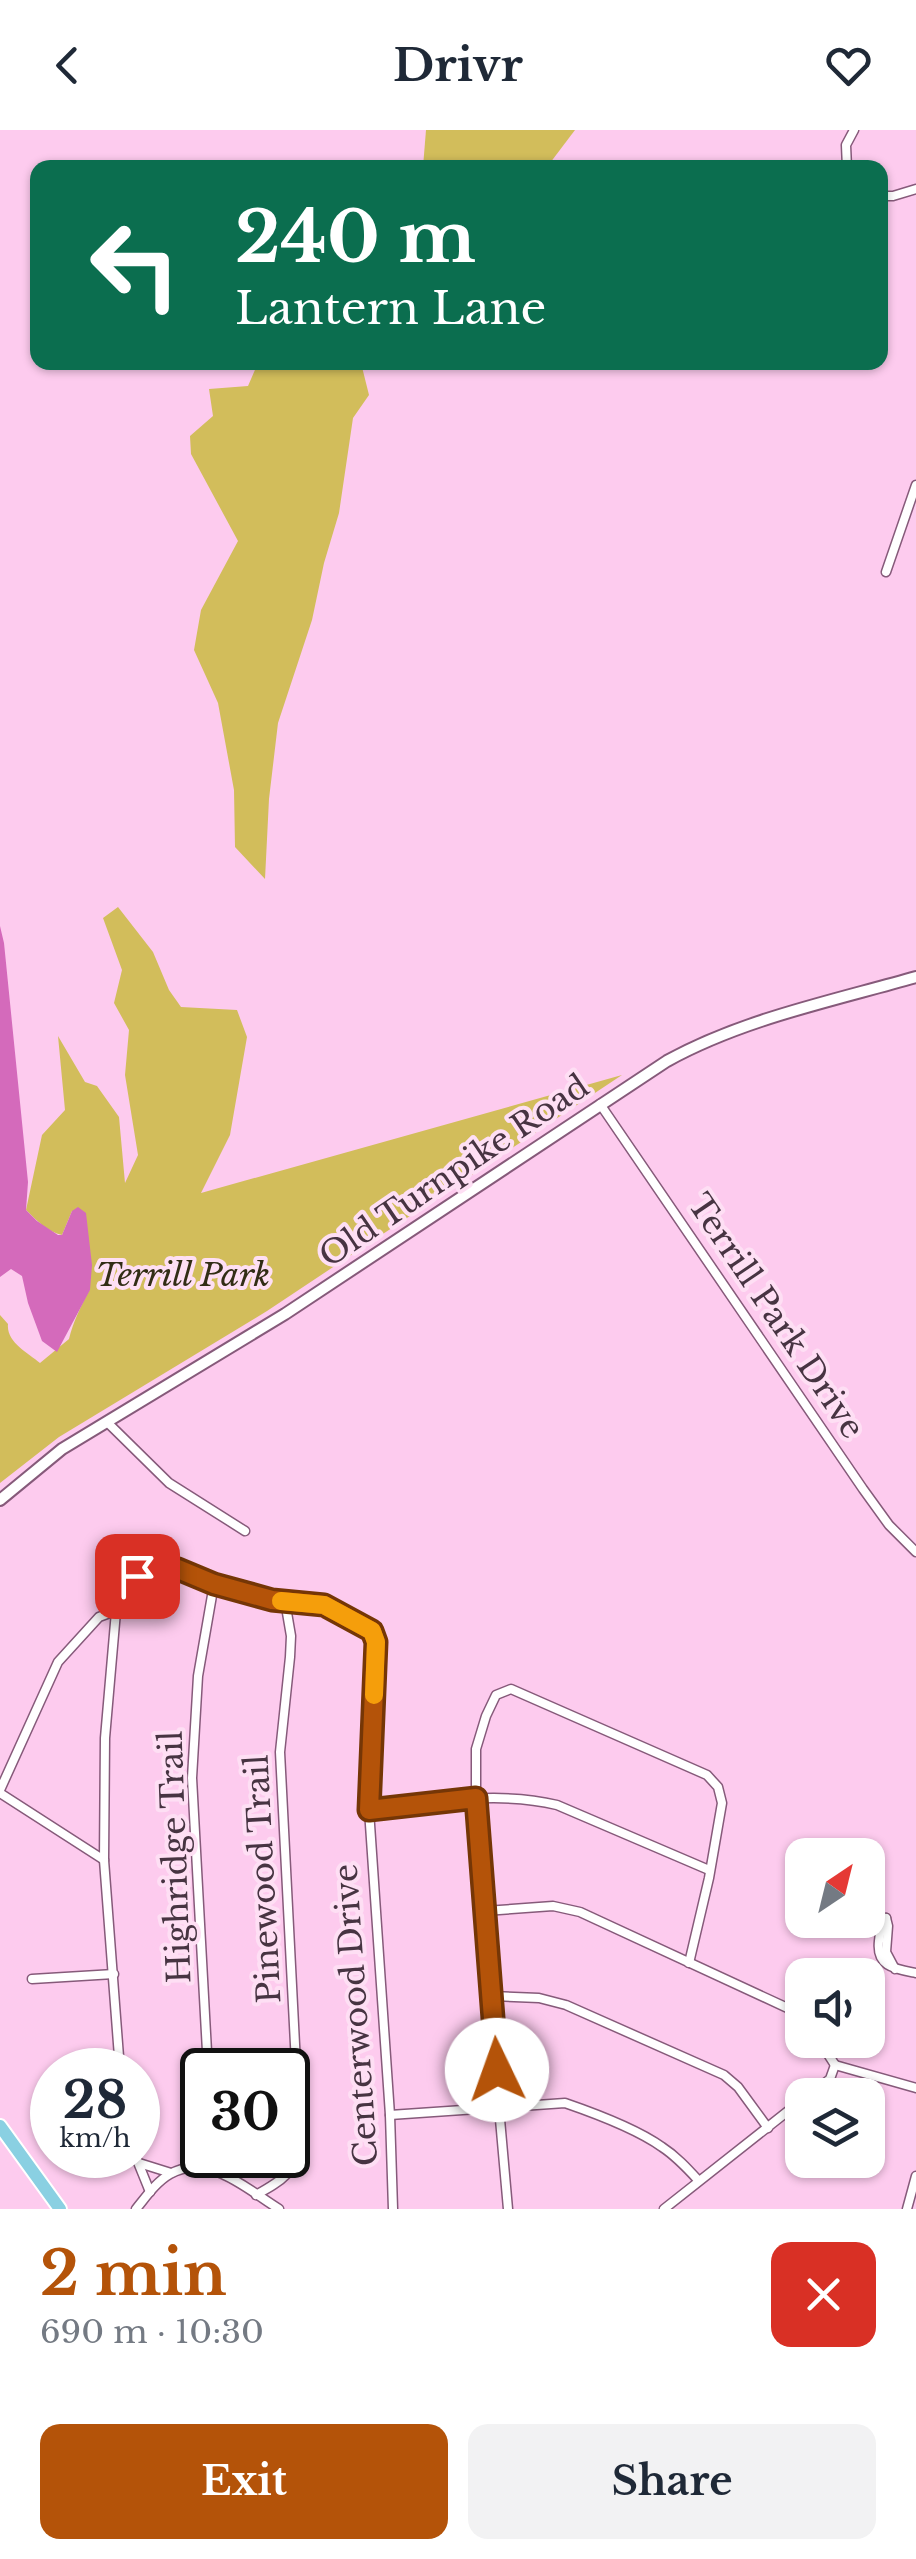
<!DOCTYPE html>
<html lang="en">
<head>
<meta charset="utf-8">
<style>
  body { margin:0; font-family:"Libre Baskerville",serif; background:#f2f2f3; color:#1f2937; height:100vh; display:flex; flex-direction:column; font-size:38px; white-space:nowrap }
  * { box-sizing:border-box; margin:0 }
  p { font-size:32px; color:#747a83 }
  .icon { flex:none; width:55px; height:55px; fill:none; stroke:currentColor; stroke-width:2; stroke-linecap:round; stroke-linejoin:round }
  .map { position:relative; height:2079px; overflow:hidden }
  .drawer { display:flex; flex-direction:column; background:#fff; flex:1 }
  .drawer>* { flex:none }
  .guide { position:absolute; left:30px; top:30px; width:858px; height:210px; border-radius:20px; box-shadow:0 2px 8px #0004; background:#0b6e4f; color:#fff; overflow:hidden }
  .needle { width:65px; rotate:35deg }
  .buttons { position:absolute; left:785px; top:1708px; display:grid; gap:20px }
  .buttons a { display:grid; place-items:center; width:100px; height:100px; border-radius:20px; background:#fff; box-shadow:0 2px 8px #0004; font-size:50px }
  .speed { position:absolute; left:30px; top:1918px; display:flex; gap:20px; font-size:50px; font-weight:700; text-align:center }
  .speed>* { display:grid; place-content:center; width:130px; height:130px; border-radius:50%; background:#fff; box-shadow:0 2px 8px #0004; line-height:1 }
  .speed small { font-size:25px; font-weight:400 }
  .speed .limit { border:5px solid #111; border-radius:15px; background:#fff; color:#111 }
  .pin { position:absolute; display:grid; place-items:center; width:85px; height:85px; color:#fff; margin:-42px; border-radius:20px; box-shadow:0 5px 15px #0006 }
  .me { position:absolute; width:110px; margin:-55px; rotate:357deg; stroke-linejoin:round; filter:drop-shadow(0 0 8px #0008) }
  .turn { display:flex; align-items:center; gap:35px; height:210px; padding:0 40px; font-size:45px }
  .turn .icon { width:130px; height:130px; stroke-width:2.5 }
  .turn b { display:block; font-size:70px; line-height:85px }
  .round { display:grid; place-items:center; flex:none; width:105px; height:105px; border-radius:20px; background:#f2f2f3 }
  .headline { display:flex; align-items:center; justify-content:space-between; height:170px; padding:0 40px }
  h1 { font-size:60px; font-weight:700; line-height:75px; color:#b45309 }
  .action { display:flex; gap:20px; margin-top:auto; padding:20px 40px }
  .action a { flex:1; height:115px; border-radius:20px; background:#b45309; color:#fff; font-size:40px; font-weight:700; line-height:115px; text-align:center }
  .action a+a { background:#f2f2f3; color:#1f2937 }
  header { display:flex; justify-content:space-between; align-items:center; height:130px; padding:0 40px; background:#fff; font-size:45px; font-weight:700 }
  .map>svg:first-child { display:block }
</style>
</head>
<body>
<header><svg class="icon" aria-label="back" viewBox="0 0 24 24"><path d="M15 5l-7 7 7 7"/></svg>Drivr<svg class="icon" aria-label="heart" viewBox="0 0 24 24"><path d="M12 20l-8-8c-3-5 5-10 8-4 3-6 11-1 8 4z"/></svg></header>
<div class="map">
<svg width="916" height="2079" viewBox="0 0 916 2079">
  <rect width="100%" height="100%" fill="#fdcbee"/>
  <g fill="#d2bd5b">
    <path d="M426 0H575L547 37H423Z"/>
    <path d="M258 233H361L369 265 353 288 339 383 324 433 312 490 278 593 269 669 265 749 235 717 234 660 218 573 194 520 201 480 238 411 191 324 190 306 213 286 209 259 248 256Z"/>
    <path d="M118 777 153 822 169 860 181 877 237 880 247 907 230 1005 201 1063 622 945 267 1181 59 1307 0 1353V1185L8 1194C6 1212 28 1223 40 1233L69 1209C73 1192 81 1176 90 1159L72 1081 62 1105C48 1102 36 1090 26 1080L42 1005 65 980 58 906 85 952 97 956 119 987 125 1053 138 1025 125 945 129 900 114 873 122 840 103 788Z"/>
  </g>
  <path fill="#d46abb" d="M0 796 4 813 28 1052 26 1080 37 1091 58 1105H62L72 1081 78 1077 86 1083 92 1135 90 1160 57 1222 42 1211 28 1173 22 1146 11 1139 0 1147Z"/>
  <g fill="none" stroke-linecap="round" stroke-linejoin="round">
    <g stroke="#865a7a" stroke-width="11">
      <g id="minor">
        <path d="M847 38 846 15 854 0"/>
        <path d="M880 66H893L916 59"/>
        <path d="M886 442 916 355"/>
        <path d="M600 974 863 1359 889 1395 916 1422"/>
        <path d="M107 1292 169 1353 245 1401"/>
        <path d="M0 1660 58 1532 99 1487 115 1481"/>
        <path d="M0 1663 104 1730"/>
        <path d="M369 1680C431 1673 496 1660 557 1675L709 1740"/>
        <path d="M485 1781 553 1776 580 1782 794 1881 802 1891"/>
        <path d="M886 1788C881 1796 880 1802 879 1811 876 1837 895 1839 916 1843"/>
        <path d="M886 1788 888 1796 886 1822 895 1839"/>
        <path d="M32 1849 114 1844"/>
        <path d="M493 1866 539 1868 566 1875 724 1945 738 1957 768 1998"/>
        <path d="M819 1910 835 1935"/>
        <path d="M835 1935 916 1958"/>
        <path d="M120 1940 104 1730 105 1608 117 1470 121 1461 137 1445 152 1437 178 1439 214 1454 272 1469 324 1475 372 1501 376 1512 369 1680 390 1985 393 2079"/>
        <path d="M208 1940 192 1648 198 1546 214 1454"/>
        <path d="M809 1965 830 1949 835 1935"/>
        <path d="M390 1985 565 1973C594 1983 637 1999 662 2017 676 2026 687 2038 698 2050"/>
        <path d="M135 2025 150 2062"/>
        <path d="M139 2033 171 2043"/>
        <path d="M256 2065C283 2050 295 2043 300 2012L280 1622 290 1527 291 1506 285 1471"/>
        <path d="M136 2079C146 2067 156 2052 170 2044 208 2022 248 2060 279 2079"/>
        <path d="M508 2079 499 1978 493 1866 476 1668V1619L486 1586 496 1565 511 1559 707 1645 718 1657 722 1673 709 1748 689 1833"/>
        <path d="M664 2079 802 1970"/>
        <path d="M907 2079 916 2046"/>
      </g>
    </g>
    <g stroke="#865a7a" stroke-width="14">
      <path id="tertiary" d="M0 1370 62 1319 285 1184 667 931C743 889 832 871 916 847"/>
    </g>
    <g stroke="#fff" stroke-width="16">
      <path id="primary" d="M0 1996 60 2079"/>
    </g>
    <use href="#minor" stroke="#fff" stroke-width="8"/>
    <use href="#tertiary" stroke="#fff" stroke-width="10"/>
    <use href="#primary" stroke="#8ad0e2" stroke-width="12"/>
  </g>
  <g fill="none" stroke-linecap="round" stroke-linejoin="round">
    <g stroke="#753606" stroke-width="25">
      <path id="route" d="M137 1446 152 1437 178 1439 214 1454 272 1470 324 1475 372 1501 376 1512 369 1680 476 1668 497 1940"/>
    </g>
    <use href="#route" stroke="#b45309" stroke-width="18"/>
    <path stroke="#f59e0b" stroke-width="18" d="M281 1471 324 1475 372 1501 376 1512 374 1565"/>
  </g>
  <g text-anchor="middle" stroke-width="8" stroke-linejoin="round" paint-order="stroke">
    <g font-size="32" fill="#473442" stroke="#fedff4">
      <text transform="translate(454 1041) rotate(-34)" y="11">Old Turnpike Road</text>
      <text transform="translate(776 1186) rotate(56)" y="11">Terrill Park Drive</text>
      <text transform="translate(175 1727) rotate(-92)" y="11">Highridge Trail</text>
      <text transform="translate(263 1749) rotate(-93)" y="11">Pinewood Trail</text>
      <text transform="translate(356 1885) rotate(-94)" y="11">Centerwood Drive</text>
    </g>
    <g font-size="32" font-style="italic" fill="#322d15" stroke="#fedff4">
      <text x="183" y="1156">Terrill Park</text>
    </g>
  </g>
</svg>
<div class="buttons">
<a><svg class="needle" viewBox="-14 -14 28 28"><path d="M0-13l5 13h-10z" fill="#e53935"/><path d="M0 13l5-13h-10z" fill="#747a83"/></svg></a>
<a><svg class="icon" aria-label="sound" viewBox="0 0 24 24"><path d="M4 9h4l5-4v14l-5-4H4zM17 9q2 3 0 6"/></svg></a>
<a><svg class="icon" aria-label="layers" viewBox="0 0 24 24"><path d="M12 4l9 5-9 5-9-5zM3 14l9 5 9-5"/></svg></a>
</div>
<div class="speed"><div>28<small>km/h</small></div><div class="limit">30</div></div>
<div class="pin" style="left:137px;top:1446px;background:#d93025"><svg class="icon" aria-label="arrive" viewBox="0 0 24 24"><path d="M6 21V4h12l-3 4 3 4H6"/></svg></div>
<svg class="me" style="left:497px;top:1940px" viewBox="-20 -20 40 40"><circle r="19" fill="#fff"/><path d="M0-13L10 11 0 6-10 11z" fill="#b45309"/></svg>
<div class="guide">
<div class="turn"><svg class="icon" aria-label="left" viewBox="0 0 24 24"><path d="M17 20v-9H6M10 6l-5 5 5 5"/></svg><div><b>240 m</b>Lantern Lane</div></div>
</div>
</div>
<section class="drawer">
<div class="headline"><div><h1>2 min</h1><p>690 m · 10:30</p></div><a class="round" style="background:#d93025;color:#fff"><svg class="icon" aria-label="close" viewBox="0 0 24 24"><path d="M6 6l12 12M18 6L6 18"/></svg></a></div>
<div class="action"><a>Exit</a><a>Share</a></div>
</section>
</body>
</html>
